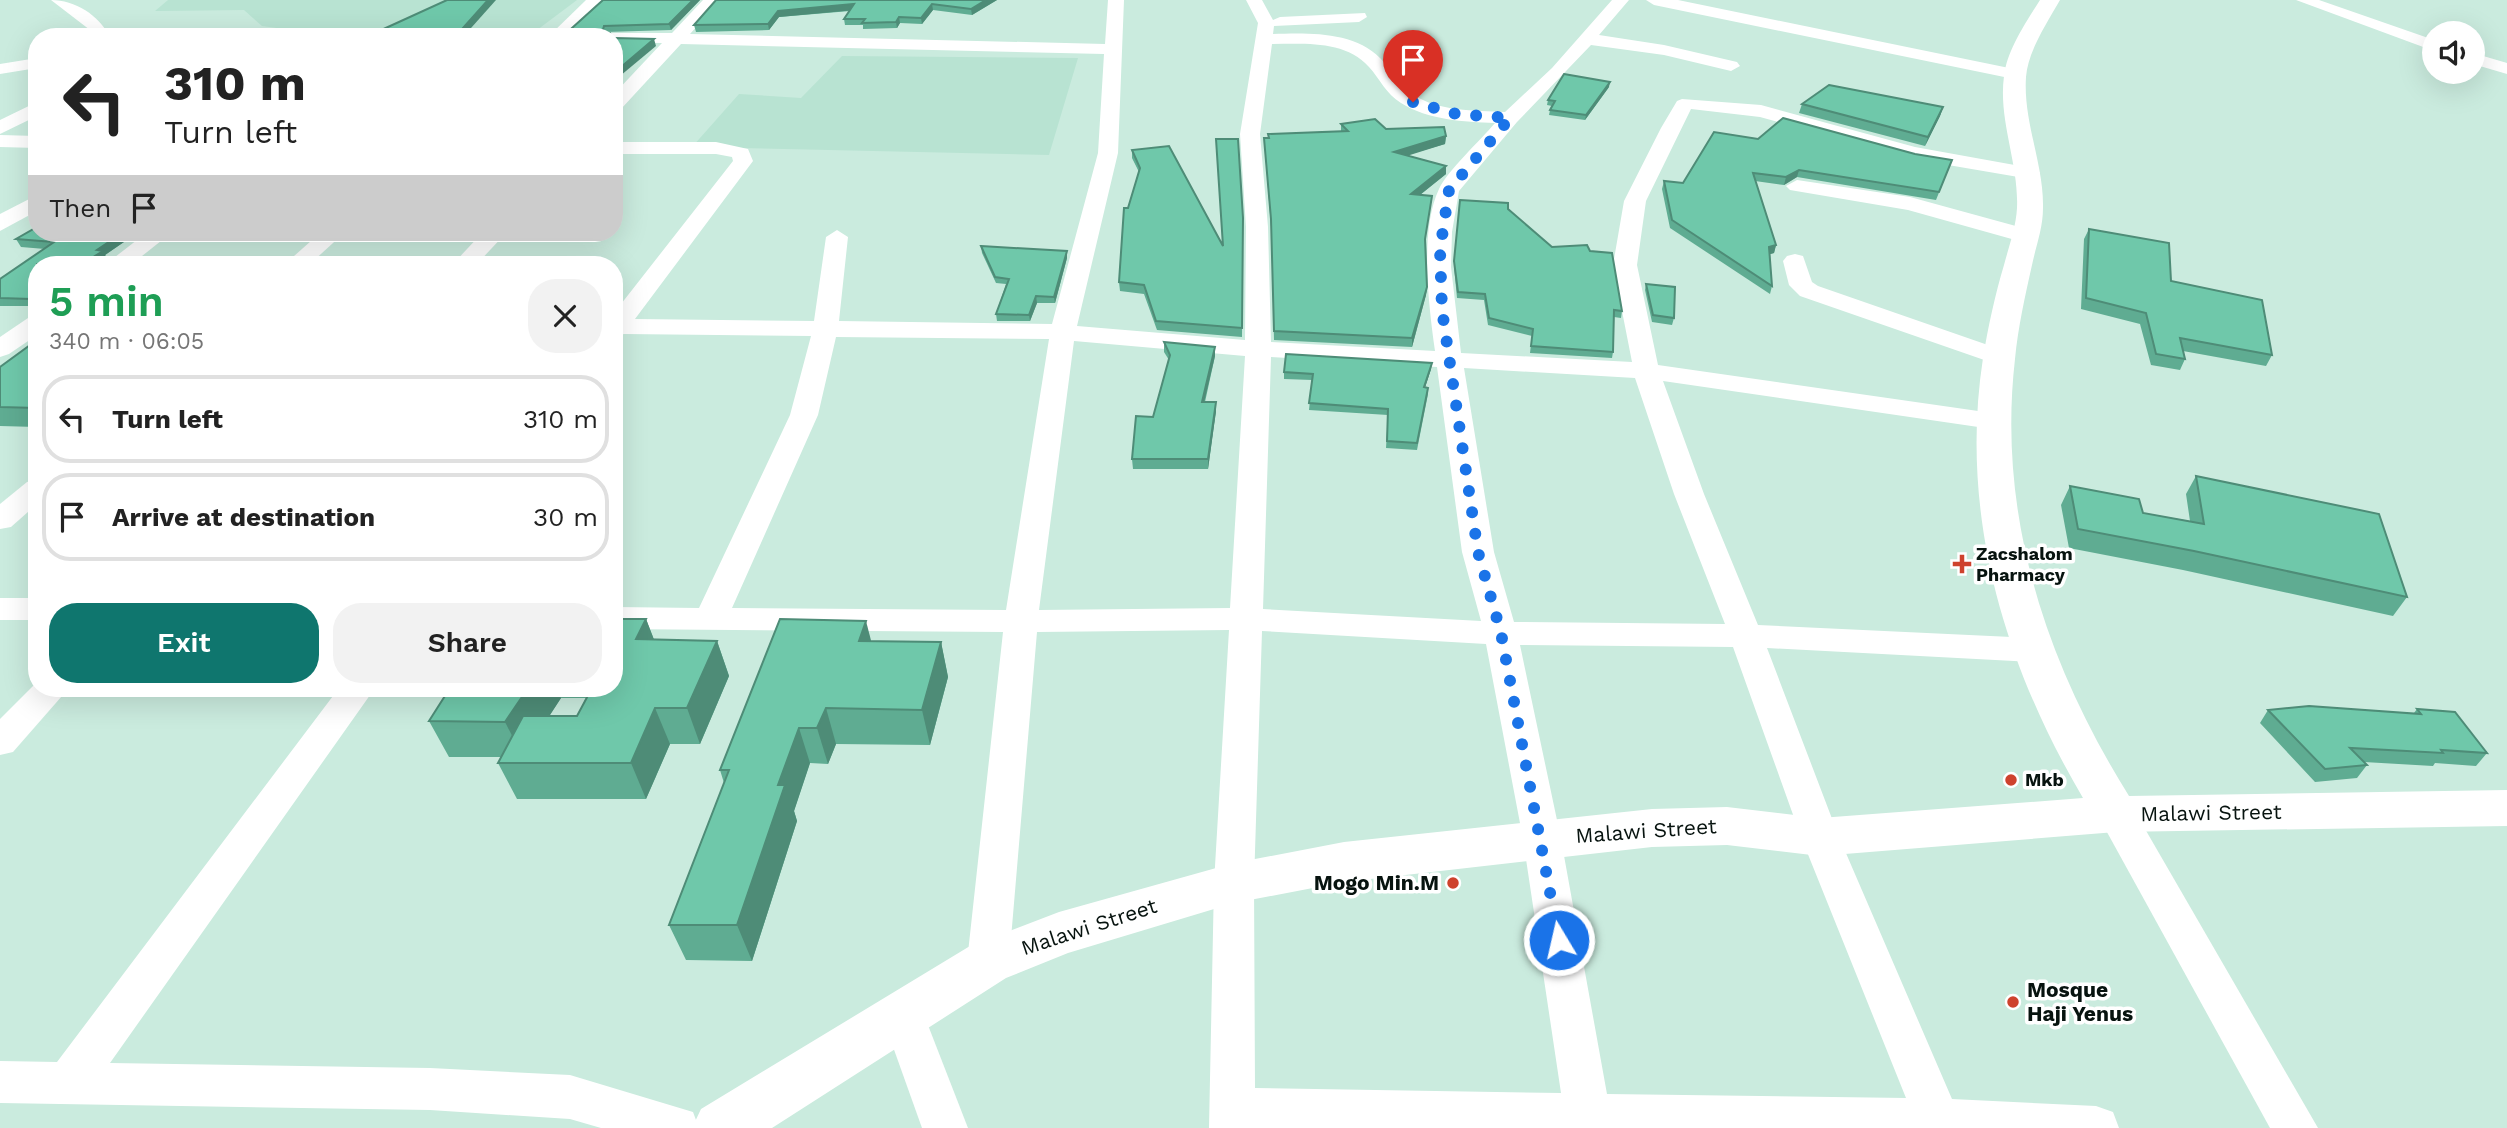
<!DOCTYPE html>
<html lang="en">
<head>
<meta charset="utf-8">
<style>
  body { margin:0; font-family:"Work Sans",sans-serif; background:#f2f2f2; color:#222; height:100vh; display:flex; flex-direction:column; font-size:26px; white-space:nowrap }
  * { box-sizing:border-box; margin:0 }
  p { font-size:23px; color:#767676 }
  .icon { flex:none; width:38px; height:38px; fill:none; stroke:currentColor; stroke-width:2; stroke-linecap:round; stroke-linejoin:round }
  .map { position:relative; flex:1; overflow:hidden }
  .panel { position:absolute; left:28px; top:256px; width:595px; height:441px; display:flex; flex-direction:column; background:#fff; border-radius:28px; box-shadow:0 7px 28px #0002 }
  .panel>* { flex:none }
  .top-card { position:absolute; left:28px; top:28px; width:595px; height:214px; border-radius:28px; box-shadow:0 7px 28px #0002; background:#fff; color:#222; overflow:hidden }
  .controls { position:absolute; left:2422px; top:21px; display:grid; gap:14px }
  .controls a { display:grid; place-items:center; width:63px; height:63px; border-radius:50%; background:#fff; box-shadow:0 7px 28px #0002; font-size:35px }
  .pin { position:absolute; display:grid; place-items:center; width:60px; height:60px; color:#fff; margin:-72px -30px; border-radius:50% 50% 50% 0; rotate:-45deg; box-shadow:0 0 7px #0007 }
  .pin .icon { rotate:45deg }
  .me { position:absolute; width:77px; margin:-38px; rotate:351deg; stroke-linejoin:round; filter:drop-shadow(0 0 5px #0008) }
  .turn { display:flex; align-items:center; gap:24px; height:147px; padding:0 21px; font-size:32px }
  .turn .icon { width:91px; height:91px; stroke-width:2.5 }
  .turn b { display:block; font-size:49px; line-height:60px }
  .then { display:flex; align-items:center; height:66px; padding:0 21px; background:#0003; gap:14px; font-size:26px }
  .round { display:grid; place-items:center; flex:none; width:74px; height:74px; border-radius:28px; background:#f2f2f2 }
  .head { display:flex; align-items:center; justify-content:space-between; height:119px; padding:0 21px }
  h1 { font-size:42px; font-weight:600; line-height:52px; color:#1e9e55 }
  .cta { display:flex; gap:14px; margin-top:auto; padding:14px 21px }
  .cta a { flex:1; height:80px; border-radius:28px; background:#0f766e; color:#fff; font-size:28px; font-weight:600; line-height:80px; text-align:center }
  .cta a+a { background:#f2f2f2; color:#222 }
  ul { padding:0; list-style:none }
  li { display:flex; align-items:center; gap:21px; height:88px; margin:0 14px 10px; padding:0 7px; border:4px solid #e0e0e0; border-radius:28px }
  li div { flex:1 }
  li b { display:block; font-size:26px }
  li em { font-style:normal }
  .map>svg:first-child { display:block }
</style>
</head>
<body>
<div class="map">
<svg width="2507" height="1128" viewBox="0 0 2507 1128">
  <rect width="100%" height="100%" fill="#caebde"/>
  <g fill="#b8e3d2">
    <path d="M168 0H577L537 30 313 33 262 26 244 10 155 11Z"/>
    <path d="M842 56 1078 58 1049 155 692 147 739 94 801 98Z"/>
  </g>
  <g fill="none" stroke-linecap="round" stroke-linejoin="round">
    <g fill="#fff" fill-rule="evenodd">
      <path d="M51 0C75 0 99 15 110 37H93L90 30Z"/>
      <path d="M586 0H603L566 37H548Z"/>
      <path d="M703 0H720L690 34 1105 44 1108 0H1124L1118 153 1077 326 1245 340 1246 227 1240 134 1258 23 1246 0H1262L1273 20 1280 17 1365 13 1367 17 1359 22 1274 26 1273 34C1307 33 1354 31 1380 58 1391 69 1398 85 1412 94 1439 112 1474 110 1505 112L1552 68 1612 0H1629L1599 35 1664 45 1737 62 1740 66 1731 71 1664 55 1591 45 1517 122 1459 191 1452 232 1451 267 1461 353 1632 362 1613 265 1624 201 1661 128 1677 101 1682 99 1761 105 1915 147 2037 169 2040 173 2030 179 1913 159 1760 117 1691 109 1646 201 1637 265 1658 365 1992 413 2002 415 2006 421 2002 427 1992 429 1663 381 1704 494 1758 625 2033 638 2045 642 2050 650 2045 658 2033 662 1767 648 1839 837 1952 1099 2096 1106 2113 1112 2119 1128H1209L1214 883 1229 630 1037 632 1009 962 1003 975 988 980 973 975 967 962 1003 632 614 629V607L699 608 790 415 811 336 624 334 614 337V313L733 161 732 157 716 154H614V142H716L748 149 753 161 635 319 814 321 826 237 837 230 848 237 839 321 1052 324 1098 153 1104 54 681 44 621 109 614 111V94L662 43 614 42V37H606L608 33H672ZM1272 44C1304 44 1345 40 1369 67 1380 79 1386 94 1401 103 1428 120 1464 122 1495 123 1481 140 1447 171 1439 189 1419 231 1429 307 1435 351L1271 342 1268 227 1260 134ZM836 337 1049 339 1006 610 732 608 818 415ZM1074 341 1245 356 1230 608 1039 610ZM1271 357 1437 367 1462 552 1481 621 1263 609ZM1464 368 1635 378 1674 494 1725 624 1514 622 1494 552ZM1262 631 1486 644 1523 839 1561 1093 1255 1088 1254 883ZM1520 645 1733 647 1801 837 1906 1098 1607 1094 1561 839Z"/>
      <path d="M1646 0H1678L2014 69 2023 74 2014 79 1654 5Z"/>
      <path d="M2296 0H2319L2434 40V51Z"/>
      <path d="M2473 53 2507 63V74L2473 64Z"/>
      <path d="M37 58V68L0 74V64Z"/>
      <path d="M37 102V116L0 134V120Z"/>
      <path d="M0 135 37 136V148L0 147Z"/>
      <path d="M1797 180 1910 197 2034 231 2037 236 2026 243 1908 210 1790 190 1786 186Z"/>
      <path d="M37 195V211L0 231V214Z"/>
      <path d="M146 233H171L132 264H106Z"/>
      <path d="M320 233H344L310 264H285Z"/>
      <path d="M482 233H506L477 264H453Z"/>
      <path d="M1795 254 1803 256 1812 282 1818 286 2008 352 2012 357 2008 362H1990L1800 296 1789 285 1783 261 1787 256Z"/>
      <path d="M37 316V335L9 354 0 357V337L28 318Z"/>
      <path d="M37 479V504L11 527 0 529V504L27 482Z"/>
      <rect x="0" y="598" width="37" height="22"/>
      <path d="M37 682V688H69L13 752 0 755V719Z"/>
      <path d="M339 688H375L110 1063 430 1068 570 1075 693 1112 699 1128H601L570 1119 430 1110 0 1103V1061L57 1062Z"/>
      <path d="M2116 799 2130 803 2318 1128H2270L2097 814 2102 803Z"/>
      <path d="M904 996 919 1002 968 1128H922L882 1016 889 1002Z"/>
    </g>
    <path fill="#fff" fill-rule="evenodd" d="M2040 0H2060C2047 23 2028 51 2026 77 2023 122 2044 164 2043 208 2043 228 2036 246 2032 265 2025 296 2018 328 2015 359 1997 516 2046 663 2129 796L2507 790V826L2116 832 1820 856 1727 845 1652 847 1344 882 1234 903 1068 953 1006 978 772 1128H692L701 1109 970 946 1059 912 1234 863 1344 842 1652 809 1727 807 1820 818 2083 798C2004 664 1959 514 1983 358 1988 327 1995 295 2004 265 2009 246 2016 227 2017 208 2019 163 1998 121 2004 76 2007 50 2026 22 2040 0Z"/>
  </g>
  <g fill="#5fac92" fill-rule="evenodd">
    <path d="M603 0H700L671 30 606 32 605 33 562 37Z"/>
    <path d="M716 0H997L972 15 933 10 922 24 900 23 897 28 863 29V25H845L844 19 850 11 779 17 769 30 696 32 694 25Z"/>
    <path d="M1609 87 1585 120 1549 115 1550 110 1552 106 1547 105 1548 100Z"/>
    <path d="M1802 104 1943 107 1940 116 1925 146 1799 113Z"/>
    <path d="M1341 124 1446 136 1445 144 1407 155 1446 166V174L1420 195 1426 241 1427 287 1426 295 1412 347 1274 340 1271 227 1264 138H1268V134L1341 131Z"/>
    <path d="M1758 139 1952 160 1936 200 1797 177 1784 185 1755 181 1776 245 1774 253 1770 254 1772 286 1770 294 1670 228 1662 189 1664 181 1683 183Z"/>
    <path d="M1132 150 1223 245 1243 218 1242 337 1157 330 1144 294 1120 291 1119 282 1139 172 1132 158Z"/>
    <path d="M1460 200 1508 209 1622 311 1621 318 1614 317 1613 352 1612 358 1530 353 1532 336 1488 325 1484 300 1457 298 1454 267Z"/>
    <path d="M2089 229 2171 281 2272 355 2266 366 2183 351 2185 359 2180 370 2151 365 2140 324 2081 309 2084 239Z"/>
    <path d="M37 233H137L105 255 107 258 37 264V306H0V279L45 249 21 247 16 239Z"/>
    <path d="M981 246 1067 251V258L1055 303H1037L1030 321H997L996 314 1006 284 996 283 982 253Z"/>
    <path d="M1646 284 1674 318 1672 325 1652 322 1645 290Z"/>
    <path d="M37 340V427L0 426V367Z"/>
    <path d="M1164 342 1215 347V356L1205 402H1216V411L1208 469H1133L1132 459 1153 417 1169 360 1164 352Z"/>
    <path d="M1431 369 1425 387 1428 394 1417 450 1386 448 1388 415 1309 410 1312 380 1284 379V372Z"/>
    <path d="M2196 476 2407 597 2393 616 2183 570 2069 548 2061 505 2070 486 2143 513 2190 521 2186 494Z"/>
    <path d="M646 619 654 640 717 641 729 676 700 744H670L646 799H517L498 763 501 757H449L429 721 450 688H614ZM561 698H586L577 716H549Z"/>
    <path d="M871 641 941 642 948 677 930 745 836 744 828 764 810 763 794 811 797 821 752 961 686 960 669 925 724 783 720 770Z"/>
    <path d="M2417 709 2487 753 2476 766 2435 763 2433 766 2364 762 2367 765 2357 778 2315 782 2260 723 2268 710 2414 713Z"/>
  </g>
  <g fill="#4e8c77">
    <path d="M488 0H496L463 37H455Z"/>
    <path d="M693 0H700L671 30 669 24Z"/>
    <path d="M986 0H997L972 15 971 9Z"/>
    <path d="M854 4 855 10 779 17 769 30 768 24 778 11Z"/>
    <path d="M932 4 933 10 922 24 921 18Z"/>
    <path d="M899 17 900 23 897 28 896 22Z"/>
    <path d="M654 39 656 46 614 81V73Z"/>
    <path d="M1610 82 1609 87 1585 120 1586 115Z"/>
    <path d="M1943 107 1940 116 1925 146 1928 137Z"/>
    <path d="M1446 136 1445 144 1394 160V152Z"/>
    <path d="M1446 166V174L1411 202V194Z"/>
    <path d="M1799 170 1797 177 1784 185 1786 177Z"/>
    <path d="M122 233H137L105 255 107 258 98 264H82L97 250Z"/>
    <path d="M1776 245 1774 253 1767 255 1769 247Z"/>
    <path d="M1067 251V258L1055 303 1054 297Z"/>
    <path d="M1427 287 1426 295 1412 347V338Z"/>
    <path d="M37 295V306H36L31 299Z"/>
    <path d="M1036 296 1037 303 1030 321 1029 315Z"/>
    <path d="M1215 347V356L1202 411V402Z"/>
    <path d="M1432 363 1431 369 1423 394 1424 387Z"/>
    <path d="M1216 402V411L1208 469V459Z"/>
    <path d="M646 619 660 655 636 639Z"/>
    <path d="M866 621 875 656 859 641Z"/>
    <path d="M717 641 729 676 700 744 687 708Z"/>
    <path d="M941 642 948 677 930 745 922 710Z"/>
    <path d="M528 688H556L561 698 523 757 505 722Z"/>
    <path d="M655 708 670 744 646 799 631 763Z"/>
    <path d="M826 708 836 744 828 764 817 728Z"/>
    <path d="M799 728 810 763 794 811 797 821 752 961 737 925 778 785Z"/>
  </g>
  <g fill="#6fc8aa" stroke="#4e8c77" stroke-width="2">
    <path d="M447 0H488L455 37H366Z"/>
    <path d="M603 0H693L669 24 604 26 602 33H610L611 37H562Z"/>
    <path d="M716 0H986L971 9 932 4 921 18 899 17 896 22 862 23 865 19H844L854 4 778 11 768 24 694 25Z"/>
    <path d="M614 38 654 39 614 73Z"/>
    <path d="M1564 74 1610 82 1586 115 1550 110 1555 101 1548 100Z"/>
    <path d="M1829 85 1943 107 1928 137 1802 104Z"/>
    <path d="M1783 118 1915 154 1952 160 1939 192 1799 170 1786 177 1753 173 1776 245 1769 247 1772 286 1672 220 1664 181 1683 183 1714 132 1758 139Z"/>
    <path d="M1375 119 1386 129 1444 127 1446 136 1394 152 1446 166 1411 194 1432 196 1425 239 1427 287 1412 338 1274 331 1271 219 1264 138H1269L1268 134 1348 131 1341 124Z"/>
    <path d="M1216 139H1238L1243 218 1242 328 1156 321 1144 285 1119 282 1124 208H1128L1140 168 1132 150 1169 146 1223 246Z"/>
    <path d="M1460 200 1508 203V209L1552 247 1587 245 1590 251 1612 253 1622 311 1614 310 1613 352 1531 346 1533 329 1489 318 1485 294 1458 292 1454 261Z"/>
    <path d="M37 227V233H122L97 250 103 251 82 264H37V295L31 299 0 298V279L54 242 16 239Z"/>
    <path d="M2089 229 2169 243 2171 281 2262 300 2272 355 2180 338 2185 359 2156 354 2146 313 2086 298Z"/>
    <path d="M981 246 1067 251 1054 297 1036 296 1029 315 996 314 1009 279 995 277Z"/>
    <path d="M1646 284 1675 287 1674 318 1653 315Z"/>
    <path d="M37 340V408L0 407V367Z"/>
    <path d="M1164 342 1215 347 1202 402H1216L1208 459H1132L1136 416 1153 417 1170 355Z"/>
    <path d="M1286 354 1432 363 1424 387 1428 388 1417 443 1387 441 1388 409 1309 403 1313 374 1284 372Z"/>
    <path d="M2196 476 2379 514 2407 597 2194 551 2078 529 2070 486 2139 499 2143 513 2204 524Z"/>
    <path d="M614 619H646L636 639 717 641 687 708H655L631 763H498L523 716H577L592 688H614Z"/>
    <path d="M780 619 866 621 859 641 941 642 922 710 826 708 817 728H799L778 785H785L737 925H669L729 770H720Z"/>
    <path d="M450 688H528L505 722 429 721Z"/>
    <path d="M2309 706 2421 714 2417 709 2455 712 2487 753 2441 750 2443 753 2350 748 2367 765 2325 769 2268 710Z"/>
  </g>
  <g fill="none" stroke-linecap="round" stroke-linejoin="round">
    <path stroke="#1a73e8" stroke-width="12" stroke-dasharray="0 21.6" d="M1413 102 1456 114 1510 118 1449 190 1440 250 1442 310 1478 552 1501 633 1559 940"/>
  </g>
  <g fill="#ce422d" stroke="#fff" stroke-width="2.5">
    <path d="M1958.5 553.5h7v7h7v7h-7v7h-7v-7h-7v-7h7z"/>
    <circle cx="2011" cy="780" r="7"/>
    <circle cx="1453" cy="883" r="7"/>
    <circle cx="2013" cy="1002" r="7"/>
  </g>
  <g text-anchor="middle" stroke-width="7" stroke-linejoin="round" paint-order="stroke">
    <g font-size="18" font-weight="bold" fill="#07130f" stroke="#fff" text-anchor="start">
      <text x="1976" y="560">Zacshalom<tspan x="1976" dy="21">Pharmacy</tspan></text>
      <text x="2025" y="786">Mkb</text>
    </g>
    <g font-size="21" fill="#07130f" stroke="#fff">
      <text transform="translate(2211 813) rotate(-1)" y="7">Malawi Street</text>
      <text transform="translate(1646 831) rotate(-4)" y="7">Malawi Street</text>
      <text transform="translate(1089 927) rotate(-18)" y="7">Malawi Street</text>
    </g>
    <g font-size="21" font-weight="bold" fill="#07130f" stroke="#fff" text-anchor="end">
      <text x="1439" y="890">Mogo Min.M</text>
      <text x="2027" y="997" text-anchor="start">Mosque<tspan x="2027" dy="24">Haji Yenus</tspan></text>
    </g>
  </g>
</svg>
<div class="controls">
<a><svg class="icon" aria-label="sound" viewBox="0 0 24 24"><path d="M4 9h4l5-4v14l-5-4H4zM17 9q2 3 0 6"/></svg></a>
</div>
<div class="pin" style="left:1413px;top:102px;background:#d93025"><svg class="icon" aria-label="arrive" viewBox="0 0 24 24"><path d="M6 21V4h12l-3 4 3 4H6"/></svg></div>
<svg class="me" style="left:1559px;top:940px" viewBox="-20 -20 40 40"><circle r="17" fill="#1a73e8" stroke="#fff" stroke-width="3"/><path d="M0-11L8 9 0 5-8 9z" fill="#fff"/></svg>
<div class="top-card">
<div class="turn"><svg class="icon" aria-label="left" viewBox="0 0 24 24"><path d="M17 20v-9H6M10 6l-5 5 5 5"/></svg><div><b>310 m</b>Turn left</div></div>
<div class="then">Then<svg class="icon" aria-label="arrive" viewBox="0 0 24 24"><path d="M6 21V4h12l-3 4 3 4H6"/></svg></div>
</div>
<section class="panel">
<div class="head"><div><h1>5 min</h1><p>340 m · 06:05</p></div><a class="round"><svg class="icon" aria-label="close" viewBox="0 0 24 24"><path d="M6 6l12 12M18 6L6 18"/></svg></a></div>
<ul>
<li><svg class="icon" aria-label="left" viewBox="0 0 24 24"><path d="M17 20v-9H6M10 6l-5 5 5 5"/></svg><div><b>Turn left</b></div><em>310 m</em></li>
<li><svg class="icon" aria-label="arrive" viewBox="0 0 24 24"><path d="M6 21V4h12l-3 4 3 4H6"/></svg><div><b>Arrive at destination</b></div><em>30 m</em></li>
</ul>
<div class="cta"><a>Exit</a><a>Share</a></div>
</section>
</div>
</body>
</html>
